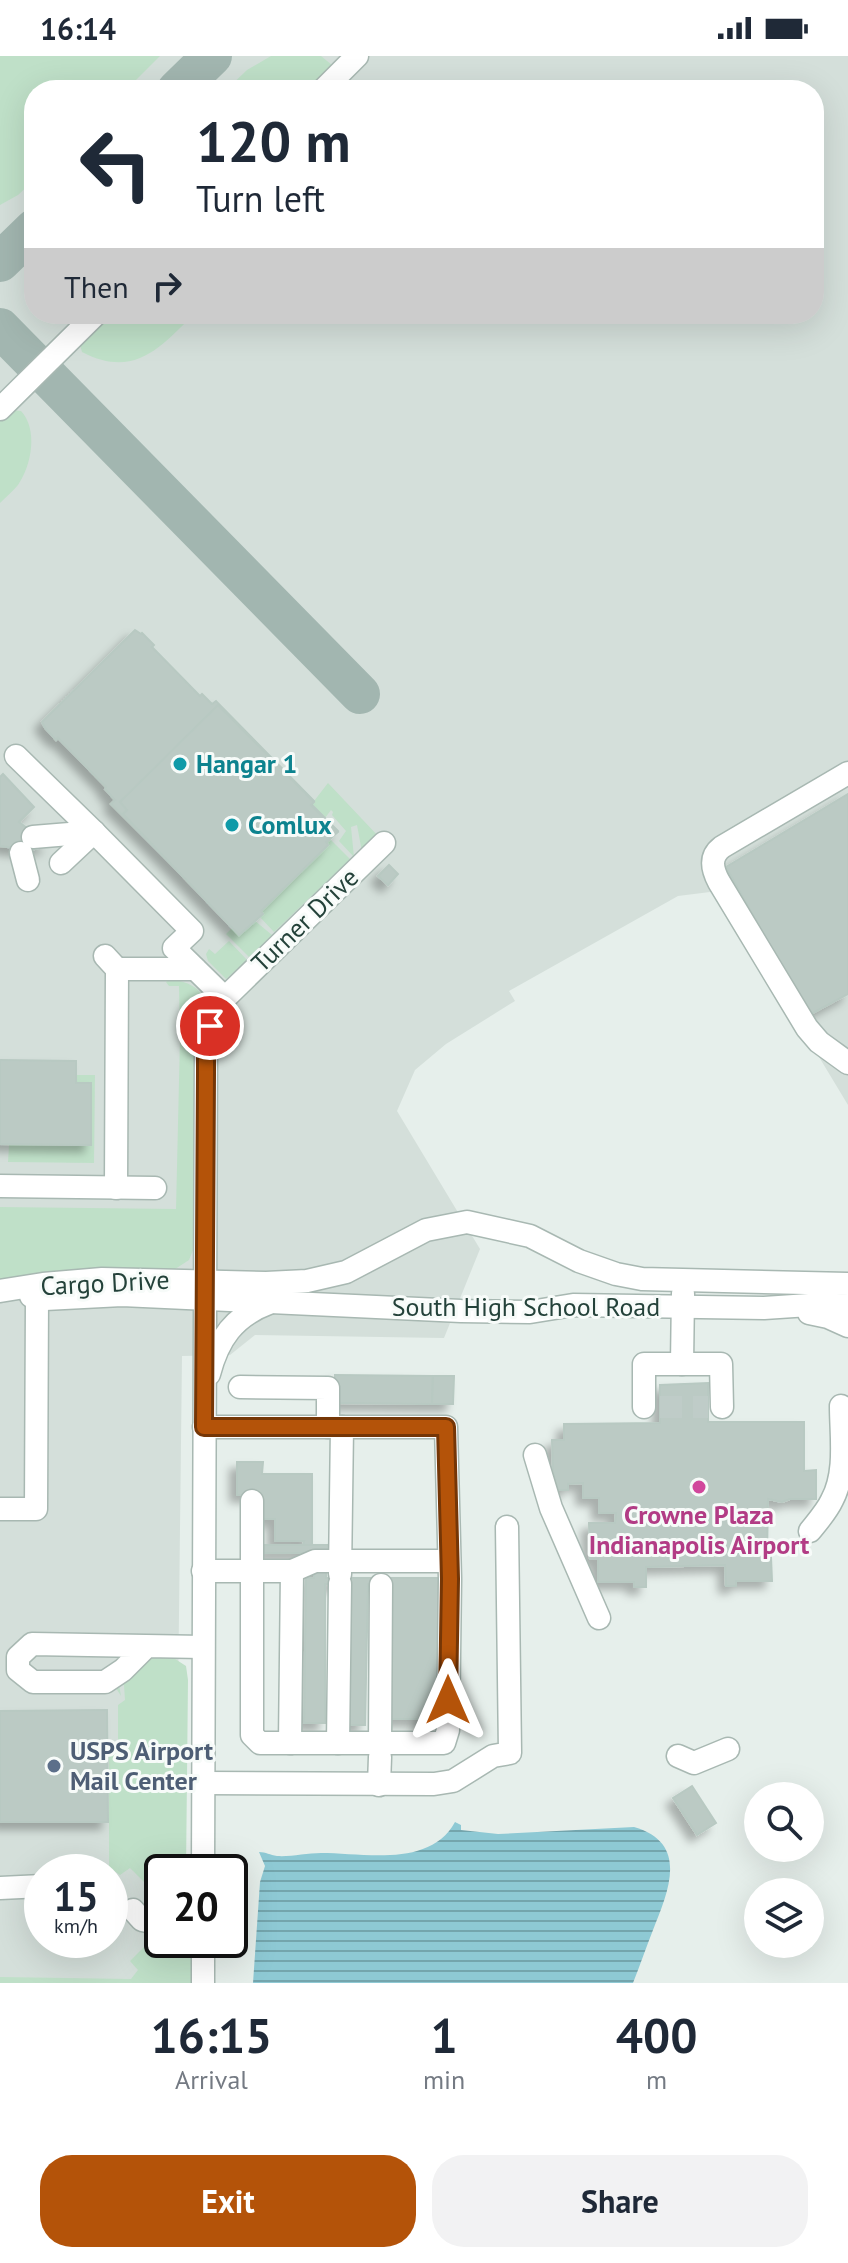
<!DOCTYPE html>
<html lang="en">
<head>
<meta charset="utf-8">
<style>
  body { margin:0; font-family:"PT Sans",sans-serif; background:#f2f2f3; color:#1f2937; height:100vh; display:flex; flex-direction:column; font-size:30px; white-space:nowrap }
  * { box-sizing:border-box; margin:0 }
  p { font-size:26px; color:#747a83 }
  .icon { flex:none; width:44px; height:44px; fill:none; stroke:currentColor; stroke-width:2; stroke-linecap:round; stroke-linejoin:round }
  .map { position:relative; height:1927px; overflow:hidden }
  .details { display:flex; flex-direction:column; background:#fff; flex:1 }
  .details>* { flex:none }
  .banner { position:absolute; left:24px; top:24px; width:800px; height:244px; border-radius:32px; box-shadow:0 8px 32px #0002; background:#fff; color:#1f2937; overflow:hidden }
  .controls { position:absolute; left:744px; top:1726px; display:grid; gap:16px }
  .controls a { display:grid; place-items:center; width:80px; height:80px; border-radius:50%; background:#fff; box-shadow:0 8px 32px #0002; font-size:40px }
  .speed { position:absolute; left:24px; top:1798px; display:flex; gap:16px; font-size:40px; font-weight:700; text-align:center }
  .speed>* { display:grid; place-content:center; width:104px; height:104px; border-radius:50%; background:#fff; box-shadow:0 8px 32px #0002; line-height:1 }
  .speed small { font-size:20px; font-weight:400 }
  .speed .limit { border:4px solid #111; border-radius:12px; background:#fff; color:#111 }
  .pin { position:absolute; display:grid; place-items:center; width:68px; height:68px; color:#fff; margin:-34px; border:4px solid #fff; border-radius:50%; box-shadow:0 2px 8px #0007 }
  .me { position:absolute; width:88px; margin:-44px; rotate:0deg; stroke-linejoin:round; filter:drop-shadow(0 0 6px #0008) }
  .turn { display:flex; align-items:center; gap:28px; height:168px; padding:0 40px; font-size:36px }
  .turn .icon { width:104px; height:104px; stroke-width:2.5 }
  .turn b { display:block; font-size:56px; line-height:68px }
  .then { display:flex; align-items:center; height:76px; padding:0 40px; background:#0003; gap:16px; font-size:30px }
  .eta { display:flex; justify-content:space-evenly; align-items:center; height:136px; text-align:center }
  .eta b { font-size:48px; font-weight:800; line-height:56px }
  .primary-button { display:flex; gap:16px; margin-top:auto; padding:16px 40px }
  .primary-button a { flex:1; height:92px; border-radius:32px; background:#b45309; color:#fff; font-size:32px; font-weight:800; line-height:92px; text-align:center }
  .primary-button a+a { background:#f2f2f3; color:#1f2937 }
  .status { display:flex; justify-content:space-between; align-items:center; height:56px; padding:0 40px; background:#fff; direction:ltr }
  .status svg { height:22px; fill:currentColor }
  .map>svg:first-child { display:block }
</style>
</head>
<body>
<div class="status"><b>16:14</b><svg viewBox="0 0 49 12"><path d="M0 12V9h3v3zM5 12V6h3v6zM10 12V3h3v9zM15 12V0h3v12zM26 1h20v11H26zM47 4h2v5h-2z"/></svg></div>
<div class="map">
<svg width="848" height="1927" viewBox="0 0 848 1927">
  <defs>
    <pattern id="water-rules" width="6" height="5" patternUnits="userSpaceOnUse" patternTransform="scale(2)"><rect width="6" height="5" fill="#8ec9d4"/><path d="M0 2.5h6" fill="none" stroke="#74a5ad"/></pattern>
    <filter id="shadow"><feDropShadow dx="-7" dy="7" stdDeviation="4" flood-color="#0004"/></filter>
  </defs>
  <rect width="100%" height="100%" fill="#e6efeb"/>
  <path fill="#d4dfda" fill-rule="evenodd" d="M0 0H848V1049L725 845 710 836 678 840 509 935 515 945 446 988 415 1014 397 1055 480 1193 444 1282 255 1279 230 1299 182 1300 176 1816H162V1884L174 1927H0ZM34 34H814V258H34ZM42 1816H110V1884H42Z"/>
  <g fill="#bfe0c8">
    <path d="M0 0H160L126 34H34V124L18 139 0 149Z"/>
    <path d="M271 0H321L332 9V13L311 34H226L247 14Z"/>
    <path d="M108 258H194C160 292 134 323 82 296L80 289Z"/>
    <path d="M12 354 21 355C38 373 32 409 18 429 13 435 6 441 0 447V365Z"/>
    <path d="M328 727 379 781 362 796 357 769 351 771 354 801 339 785 346 775 332 759 333 756 331 754 325 762 311 749Z"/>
    <path d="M330 783 350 803 274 876 260 861 263 858 261 855 328 789 326 786Z"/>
    <path d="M254 864 272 879 249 901 226 878 232 872 239 879Z"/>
    <path d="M229 885 247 904 226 923 208 905 206 898 209 893 215 898Z"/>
    <path d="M169 924C186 924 204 932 208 952L196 1187 189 1204 169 1217 0 1226V1151L176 1153 180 982 179 930H169L166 926Z"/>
    <path d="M76 1019H95L94 1107 8 1106 9 1089 92 1090V1027H76Z"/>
    <path d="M172 1601 186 1610 188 1624 186 1816H162V1858L152 1854 145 1847V1843L153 1835 130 1812 120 1819 109 1811V1696L118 1684V1649L125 1644 124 1629H119L121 1640 114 1629 145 1602Z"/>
    <path d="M162 1879V1884H190L194 1891V1927H0V1921L131 1923 138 1914 130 1905 155 1880Z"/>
  </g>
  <path fill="url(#water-rules)" d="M455 1766 461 1769V1774L498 1778 634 1771C690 1787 668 1836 653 1874 646 1892 640 1909 633 1927H253L260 1826 265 1810 259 1796C266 1796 270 1799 277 1800 290 1801 307 1797 321 1797 364 1797 430 1812 455 1766Z"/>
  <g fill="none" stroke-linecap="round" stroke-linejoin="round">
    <g stroke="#a2b6b0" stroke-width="40">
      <path d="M177 34 212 0"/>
      <path d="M0 206 34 173"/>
      <path d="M0 272 360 638"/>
    </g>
  </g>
  <g fill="#bbcac4" stroke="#b8c9c2" stroke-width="2" filter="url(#shadow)">
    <path d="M135 574 141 578 142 577 154 589 152 591 200 640 202 638 212 648 216 645 314 745 311 748 338 775 252 861 254 863 240 877 111 748 115 744 105 733 106 731 58 682 56 684 45 672 42 666Z"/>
    <path d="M218 649 314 746 311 749 338 776 326 786 328 789 261 855 263 858 239 879 123 758 127 754 120 746Z"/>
    <path d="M3 718 34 751 19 766 49 789 31 794 0 790V721Z"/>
    <path d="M848 738V938L809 959 726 811Z"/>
    <path d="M389 809 398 818 388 829 378 820Z"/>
    <path d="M0 1004 76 1005V1027H91V1089L0 1088Z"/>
    <path d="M335 1319 433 1320 432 1348 335 1347Z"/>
    <path d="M433 1320H454L453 1348H432Z"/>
    <path d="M708 1327V1366H804V1415L816 1414V1443H790L782 1446 768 1443 767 1501H771L772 1525H736V1530H726L725 1509 646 1511V1531H634V1526H598V1503H590L589 1467H615L616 1457H599V1442H583V1427L568 1428V1434H558L553 1416 552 1384H564V1368L660 1367V1329Z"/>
    <path d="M237 1406H263L262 1418H312V1489H303L304 1485H275V1463H261V1439H237Z"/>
    <rect x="264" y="1489" width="67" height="8"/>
    <path d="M326 1494V1522H443L442 1663H384L386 1529 368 1528 365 1669H345L347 1528H325V1667H304L306 1522H314L315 1495Z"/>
    <path d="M107 1654 108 1766H0V1655Z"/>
    <path d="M692 1730 716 1767 697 1779 673 1742Z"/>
  </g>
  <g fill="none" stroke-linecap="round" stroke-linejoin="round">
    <path stroke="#bfccc8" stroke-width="22" stroke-dasharray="22 11" stroke-linecap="butt" d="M660 1351H708"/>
    <g stroke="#a8b8b2" stroke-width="25">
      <g id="minor">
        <path d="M323 34 357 0"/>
        <path d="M0 353 96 258"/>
        <path d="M16 700 94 776"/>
        <path d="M848 717 722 791C709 801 712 813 719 826L807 972 819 986 848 1007"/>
        <path d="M33 781 94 776"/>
        <path d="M21 797 28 824"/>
        <path d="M61 807 94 776 192 875 174 892 225 942"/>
        <path d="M105 900 117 913 116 1132"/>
        <path d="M117 913H195"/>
        <path d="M0 1130 155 1132"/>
        <path d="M0 1235 43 1228 102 1223 266 1227 307 1225 346 1216 426 1174 467 1166 530 1180 579 1205 616 1218 642 1223 848 1228"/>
        <path d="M31 1240 45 1243 122 1239 461 1255 530 1256 573 1249 764 1252 824 1248 848 1250"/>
        <path d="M809 1257 828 1261 848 1270"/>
        <path d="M682 1308 683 1238"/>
        <path d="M209 1318C218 1283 234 1260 269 1247"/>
        <path d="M240 1331 328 1332V1371"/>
        <path d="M644 1351V1308H721L722 1351"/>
        <path d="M204 1371H446L450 1523 448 1674 444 1687H290"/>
        <path d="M535 1399 551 1452 599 1562"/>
        <path d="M0 1453H36L37 1241"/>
        <path d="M810 1475C818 1465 827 1455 832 1444 847 1416 841 1380 841 1350"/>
        <path d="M203 1515C233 1515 262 1515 292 1515L290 1687H260L252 1679V1445"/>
        <path d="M292 1515 315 1505H449"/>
        <path d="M340 1518 342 1371"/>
        <path d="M145 1592 123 1614 105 1626H33L18 1614V1601L32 1588 203 1591"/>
        <path d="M338 1687 340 1528"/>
        <path d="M380 1687 381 1529"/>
        <path d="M678 1700 694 1707 728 1693"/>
        <path d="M203 1727 434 1728 453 1725 493 1700 510 1697 507 1471"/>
        <path d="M379 1729 380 1701"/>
        <path d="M203 1816 206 982 214 959 225 942 384 787"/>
        <path d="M0 1832 42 1830"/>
        <path d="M133 1854 142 1864 162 1868"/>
        <path d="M203 1927V1884"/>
      </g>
    </g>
    <use href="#minor" stroke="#fff" stroke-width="22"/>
  </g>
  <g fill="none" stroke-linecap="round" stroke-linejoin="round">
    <g stroke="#753606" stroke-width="20">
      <path id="route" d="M210 970 206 982V1017L204 1371H446L450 1523 448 1644"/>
    </g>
    <use href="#route" stroke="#b45309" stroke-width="14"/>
  </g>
  <g fill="#0f9aa8" stroke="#f7fbf9" stroke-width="3">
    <circle cx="180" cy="708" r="8"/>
    <circle cx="232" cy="769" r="8"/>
  </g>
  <circle fill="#d1479c" stroke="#f7fbf9" stroke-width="3" cx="699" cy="1431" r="8"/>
  <circle fill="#5c6f8a" stroke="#f7fbf9" stroke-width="3" cx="54" cy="1710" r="8"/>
  <g text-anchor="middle" stroke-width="6" stroke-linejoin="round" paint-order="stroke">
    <g font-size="26" font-weight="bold" fill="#0d838f" stroke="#f7fbf9" text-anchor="start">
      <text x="196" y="717">Hangar 1</text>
      <text x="248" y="778">Comlux</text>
    </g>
    <g font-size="26" fill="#24423a" stroke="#f7fbf9">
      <text transform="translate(305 864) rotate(-44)" y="9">Turner Drive</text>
      <text transform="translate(105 1227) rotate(-3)" y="9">Cargo Drive</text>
      <text x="526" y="1260">South High School Road</text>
    </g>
    <g font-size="26" font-weight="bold" fill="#b23c85" stroke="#f7fbf9">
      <text x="699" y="1468">Crowne Plaza<tspan x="699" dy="30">Indianapolis Airport</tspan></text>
    </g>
    <g font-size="26" font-weight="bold" fill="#4e5e75" stroke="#f7fbf9" text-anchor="start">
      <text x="70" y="1704">USPS Airport<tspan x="70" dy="30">Mail Center</tspan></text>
    </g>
  </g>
</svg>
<div class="controls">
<a><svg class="icon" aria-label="search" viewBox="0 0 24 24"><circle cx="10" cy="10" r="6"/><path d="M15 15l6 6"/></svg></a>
<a><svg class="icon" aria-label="layers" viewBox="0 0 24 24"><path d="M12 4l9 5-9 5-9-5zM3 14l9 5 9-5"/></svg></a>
</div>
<div class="speed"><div>15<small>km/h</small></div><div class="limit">20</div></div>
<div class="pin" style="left:210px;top:970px;background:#d93025"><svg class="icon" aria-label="arrive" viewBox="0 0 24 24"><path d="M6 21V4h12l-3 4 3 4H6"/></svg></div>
<svg class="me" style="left:448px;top:1644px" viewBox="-20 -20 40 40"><path d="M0-17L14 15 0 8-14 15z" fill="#b45309" stroke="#fff" stroke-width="4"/></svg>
<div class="banner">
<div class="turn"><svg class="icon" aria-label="left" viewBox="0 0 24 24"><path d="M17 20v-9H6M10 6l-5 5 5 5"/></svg><div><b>120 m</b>Turn left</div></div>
<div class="then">Then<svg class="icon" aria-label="right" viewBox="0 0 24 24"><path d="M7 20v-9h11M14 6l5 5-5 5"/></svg></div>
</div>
</div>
<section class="details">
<div class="eta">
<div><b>16:15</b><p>Arrival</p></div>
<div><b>1</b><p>min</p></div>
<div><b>400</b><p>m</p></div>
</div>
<div class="primary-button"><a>Exit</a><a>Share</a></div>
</section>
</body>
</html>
